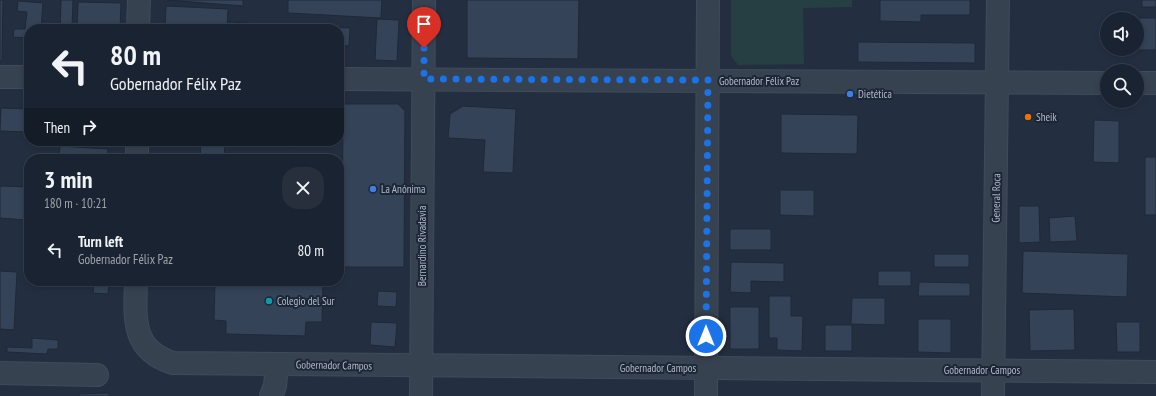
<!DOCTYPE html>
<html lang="en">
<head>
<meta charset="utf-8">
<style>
  body { margin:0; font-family:"PT Sans Narrow",sans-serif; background:#272f3d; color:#f1f3f6; height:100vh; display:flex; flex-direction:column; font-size:15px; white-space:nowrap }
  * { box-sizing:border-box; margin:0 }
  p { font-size:13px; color:#9fa4ab }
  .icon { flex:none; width:22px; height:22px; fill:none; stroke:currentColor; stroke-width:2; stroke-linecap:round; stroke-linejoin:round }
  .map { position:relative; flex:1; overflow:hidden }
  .panel { position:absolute; left:24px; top:154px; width:320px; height:132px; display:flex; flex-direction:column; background:#1a2331; border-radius:16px; box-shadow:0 2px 6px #0003,0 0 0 1px #38404d }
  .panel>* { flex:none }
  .guide { position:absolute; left:24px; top:24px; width:320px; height:122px; border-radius:16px; box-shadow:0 2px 6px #0003,0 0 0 1px #38404d; background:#1a2331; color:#f1f3f6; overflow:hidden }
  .fabs { position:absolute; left:1100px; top:12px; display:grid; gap:8px }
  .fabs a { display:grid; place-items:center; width:44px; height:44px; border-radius:50%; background:#1a2331; box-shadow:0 2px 6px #0003,0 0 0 1px #38404d; font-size:20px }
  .pin { position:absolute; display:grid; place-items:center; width:34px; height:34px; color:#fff; margin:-41px -17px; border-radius:50% 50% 50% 0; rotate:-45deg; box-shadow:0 0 4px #0007 }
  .pin .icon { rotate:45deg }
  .me { position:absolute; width:44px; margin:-22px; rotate:0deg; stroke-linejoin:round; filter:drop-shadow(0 0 3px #0008) }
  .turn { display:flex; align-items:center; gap:14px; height:84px; padding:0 20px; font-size:18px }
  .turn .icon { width:52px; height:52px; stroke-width:2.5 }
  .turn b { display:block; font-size:28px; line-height:34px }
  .then { display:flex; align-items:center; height:38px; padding:0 20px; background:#0003; gap:8px; font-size:15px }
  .round { display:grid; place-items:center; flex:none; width:42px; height:42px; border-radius:16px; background:#272f3d }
  .headline { display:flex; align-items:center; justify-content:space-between; height:68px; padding:0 20px }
  h1 { font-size:24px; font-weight:800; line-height:30px }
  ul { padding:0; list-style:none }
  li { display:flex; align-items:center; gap:12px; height:56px; padding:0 20px }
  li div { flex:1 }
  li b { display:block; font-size:15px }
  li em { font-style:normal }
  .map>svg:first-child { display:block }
</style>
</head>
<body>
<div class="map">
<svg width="1156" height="396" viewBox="0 0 1156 396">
  <rect width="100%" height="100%" fill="#232f41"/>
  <path fill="#253f42" d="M731 0H852V7L803 8 804 64 738 65 731 56Z"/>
  <g fill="#344358" stroke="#1e2838">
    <path d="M0 0H3L2 61H0Z"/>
    <path d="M61 0H73L72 29H60Z"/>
    <path d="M167 0H243V6Z"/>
    <path d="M288 0H382L381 18 288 13Z"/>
    <path d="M467 0H579L578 59 467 58Z"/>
    <path d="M880 0H970V15H921V22L880 21Z"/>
    <rect x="1142" y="0" width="14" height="7"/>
    <path d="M18 1 43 3 41 29H29V38L13 37 14 29H25L27 12 17 11Z"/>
    <path d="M78 2 121 3 120 29H77Z"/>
    <path d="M166 6 228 9 227 29H165Z"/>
    <rect x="1139" y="18" width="17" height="32"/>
    <path d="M377 19 399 20 397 61 375 60Z"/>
    <path d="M230 22 249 23V29H229Z"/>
    <path d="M291 25 321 27 320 29H291Z"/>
    <path d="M324 27 350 28 349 46 339 45V29H323Z"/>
    <path d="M858 42 975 43V63L858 62Z"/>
    <path d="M343 104H398L405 111 404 267H342Z"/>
    <path d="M463 106 516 109 513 173 483 172 485 140 448 138 450 114Z"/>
    <path d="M1 108 27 109 26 132 0 131Z"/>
    <path d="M781 114 858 115 857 154 781 153Z"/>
    <path d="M1094 120 1119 121V163L1093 162Z"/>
    <path d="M201 141H225L224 159H200Z"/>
    <path d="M232 141H294V147L231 143Z"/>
    <path d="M60 146 108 149 107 159H59Z"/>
    <rect x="1145" y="157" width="11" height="58"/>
    <path d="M0 186 28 187 26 220 0 218Z"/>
    <path d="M780 190H814V216L780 215Z"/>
    <path d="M1019 206H1039L1040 242 1019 243Z"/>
    <path d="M1075 216 1077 241 1050 242 1049 218Z"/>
    <rect x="730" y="229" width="41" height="21"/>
    <path d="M1023 251 1128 254 1127 297 1022 293Z"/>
    <rect x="934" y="254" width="35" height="13"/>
    <path d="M731 262 784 263V282L751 281V293L730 292Z"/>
    <path d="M0 271 17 272 14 330 0 329Z"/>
    <rect x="878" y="271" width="33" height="15"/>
    <path d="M84 281H109L108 294 93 293 94 282Z"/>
    <path d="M215 281H323L322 322H306L305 336 226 334V321L214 320Z"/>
    <path d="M919 282 970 283V296H918Z"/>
    <path d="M378 291 397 292 396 307 377 306Z"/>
    <path d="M769 296H791V316H803L802 351 777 350V338H769Z"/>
    <path d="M852 298H885V325L851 324Z"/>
    <rect x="730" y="307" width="29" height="42"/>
    <path d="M1074 309 1075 350 1030 351 1029 310Z"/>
    <path d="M918 319H951V353L918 352Z"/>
    <path d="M371 322 397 323 395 347 370 345Z"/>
    <path d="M1116 322H1140V352H1117Z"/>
    <rect x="825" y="325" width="27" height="26"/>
    <path d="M32 338 58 340V349H48L47 354 7 352V347L32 348Z"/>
    <path d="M109 393V396H79V394Z"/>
  </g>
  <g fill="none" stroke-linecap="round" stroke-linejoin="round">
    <g stroke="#414a5a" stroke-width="24">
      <g id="minor">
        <path d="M138 29 139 0"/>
        <path d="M0 77H29"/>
        <path d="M339 79 1107 83"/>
        <path d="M1137 83H1156"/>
        <path d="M137 159V141"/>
        <path d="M136 281C135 318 131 350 173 363L1156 372"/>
        <path d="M0 373 97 375"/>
        <path d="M271 396 275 386 277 365"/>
        <path d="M421 396 424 0"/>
        <path d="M706 396 708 0"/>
        <path d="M993 396 998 0"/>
      </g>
    </g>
    <use href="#minor" stroke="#374251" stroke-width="22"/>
  </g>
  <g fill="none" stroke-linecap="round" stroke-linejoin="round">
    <path stroke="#1a73e8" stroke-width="7" stroke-dasharray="0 12.6" d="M424 48V79L708 80 706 336"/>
  </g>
  <g fill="#3f7fe0" stroke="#1c2636" stroke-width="1.5">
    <circle cx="850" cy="94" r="4"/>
    <circle cx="373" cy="189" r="4"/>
  </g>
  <circle fill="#e8710a" stroke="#1c2636" stroke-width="1.5" cx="1028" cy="117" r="4"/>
  <circle fill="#0f9aa8" stroke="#1c2636" stroke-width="1.5" cx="269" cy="301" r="4"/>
  <g text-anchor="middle" stroke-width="4" stroke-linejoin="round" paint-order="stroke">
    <g font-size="11" fill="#b4bdcb" stroke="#1c2636">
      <text x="759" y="85">Gobernador Félix Paz</text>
      <text transform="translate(996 198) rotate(-89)" y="4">General Roca</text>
      <text transform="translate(422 246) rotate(-90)" y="4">Bernardino Rivadavia</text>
      <text transform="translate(334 365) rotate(1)" y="4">Gobernador Campos</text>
      <text x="658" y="372">Gobernador Campos</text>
      <text x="982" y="374">Gobernador Campos</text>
    </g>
    <g font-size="11" fill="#b4bdcb" stroke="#1c2636" text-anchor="start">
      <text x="858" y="98">Dietética</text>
      <text x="1036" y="121">Sheik</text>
      <text x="381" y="193">La Anónima</text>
      <text x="277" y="305">Colegio del Sur</text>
    </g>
  </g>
</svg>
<div class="fabs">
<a><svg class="icon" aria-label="sound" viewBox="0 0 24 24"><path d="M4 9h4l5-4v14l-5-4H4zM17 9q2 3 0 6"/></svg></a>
<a><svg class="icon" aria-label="search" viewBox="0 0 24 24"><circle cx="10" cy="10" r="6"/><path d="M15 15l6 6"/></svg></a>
</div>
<div class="pin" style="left:424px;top:48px;background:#d93025"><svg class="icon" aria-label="arrive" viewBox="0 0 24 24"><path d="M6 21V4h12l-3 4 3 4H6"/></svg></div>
<svg class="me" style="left:706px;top:336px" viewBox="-20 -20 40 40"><circle r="17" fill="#1a73e8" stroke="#fff" stroke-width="3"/><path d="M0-11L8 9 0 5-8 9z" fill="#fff"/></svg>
<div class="guide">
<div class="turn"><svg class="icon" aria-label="left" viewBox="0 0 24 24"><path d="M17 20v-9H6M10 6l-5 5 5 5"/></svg><div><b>80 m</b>Gobernador Félix Paz</div></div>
<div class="then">Then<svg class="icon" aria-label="right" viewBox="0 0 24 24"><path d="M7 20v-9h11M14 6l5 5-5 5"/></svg></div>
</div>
<section class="panel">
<div class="headline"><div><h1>3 min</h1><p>180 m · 10:21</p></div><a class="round"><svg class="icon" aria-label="close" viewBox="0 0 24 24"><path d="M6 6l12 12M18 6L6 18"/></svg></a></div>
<ul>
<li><svg class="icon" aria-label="left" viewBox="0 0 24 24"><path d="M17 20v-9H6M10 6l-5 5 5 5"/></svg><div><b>Turn left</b><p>Gobernador Félix Paz</p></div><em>80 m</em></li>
</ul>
</section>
</div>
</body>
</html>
